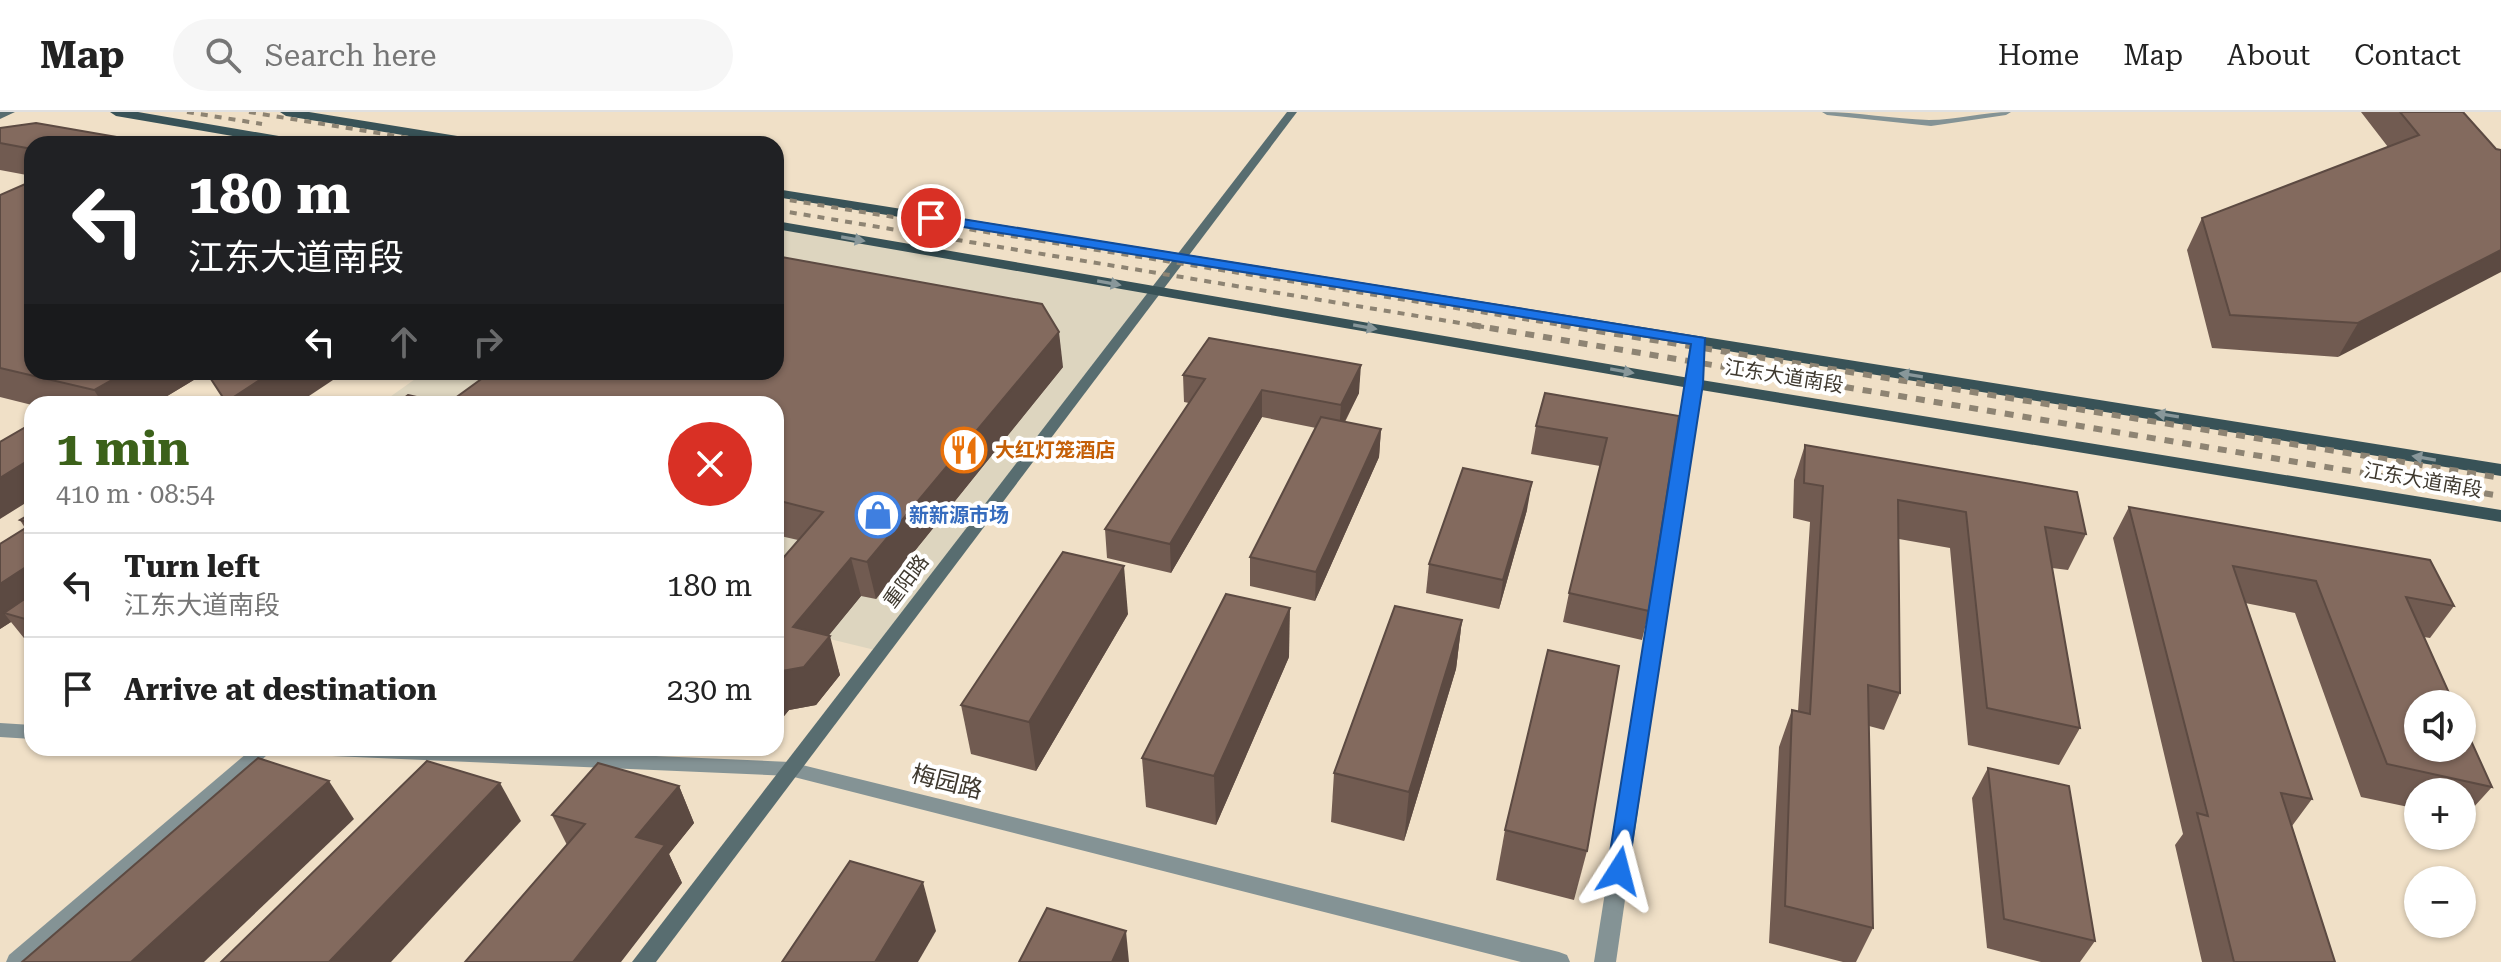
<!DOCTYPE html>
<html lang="en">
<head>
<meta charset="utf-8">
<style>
  body { margin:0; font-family:"Roboto Serif","Noto Sans SC",serif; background:#f6f6f6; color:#222; height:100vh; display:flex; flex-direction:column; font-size:30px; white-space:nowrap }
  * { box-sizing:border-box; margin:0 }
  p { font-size:26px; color:#767676 }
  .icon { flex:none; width:44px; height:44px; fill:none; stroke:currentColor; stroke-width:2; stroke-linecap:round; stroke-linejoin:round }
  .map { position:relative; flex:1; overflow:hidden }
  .side { position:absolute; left:24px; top:284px; width:760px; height:360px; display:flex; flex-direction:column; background:#fff; border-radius:24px; box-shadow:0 2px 6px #0004 }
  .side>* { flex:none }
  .top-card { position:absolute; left:24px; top:24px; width:760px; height:244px; border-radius:24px; box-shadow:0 2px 6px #0004; background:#202124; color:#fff; overflow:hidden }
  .tools { position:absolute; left:2404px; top:578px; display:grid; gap:16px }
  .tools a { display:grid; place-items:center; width:72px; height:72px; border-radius:50%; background:#fff; box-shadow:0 2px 6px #0004; font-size:40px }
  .pin { position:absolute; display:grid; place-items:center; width:68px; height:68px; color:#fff; margin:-34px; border:4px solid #fff; border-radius:50%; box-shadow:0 2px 8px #0007 }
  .me { position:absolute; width:88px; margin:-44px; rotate:9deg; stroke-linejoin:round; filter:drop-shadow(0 0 6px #0008) }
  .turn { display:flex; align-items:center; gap:28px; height:168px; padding:0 32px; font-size:36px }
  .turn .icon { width:104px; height:104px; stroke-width:2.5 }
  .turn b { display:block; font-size:56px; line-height:68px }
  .lanes { display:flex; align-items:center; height:76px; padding:0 32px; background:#0003; justify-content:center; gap:40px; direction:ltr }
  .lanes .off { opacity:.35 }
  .round { display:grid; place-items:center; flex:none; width:84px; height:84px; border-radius:42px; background:#f6f6f6 }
  .head { display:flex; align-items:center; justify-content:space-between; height:136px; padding:0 32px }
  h1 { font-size:48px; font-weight:700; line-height:60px; color:#3c611a }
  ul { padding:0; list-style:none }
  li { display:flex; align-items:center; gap:24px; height:104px; padding:0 32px; border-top:2px solid #e0e0e0 }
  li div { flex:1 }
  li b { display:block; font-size:30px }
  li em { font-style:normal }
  header { display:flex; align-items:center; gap:48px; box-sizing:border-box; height:112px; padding:0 40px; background:#fff; border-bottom:2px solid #e0e0e0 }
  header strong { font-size:38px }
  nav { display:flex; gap:44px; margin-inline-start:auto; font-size:28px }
  .search { width:560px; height:72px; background:#f6f6f6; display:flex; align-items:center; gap:20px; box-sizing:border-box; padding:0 28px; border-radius:44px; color:#767676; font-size:30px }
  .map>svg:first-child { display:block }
</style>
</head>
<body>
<header>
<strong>Map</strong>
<div class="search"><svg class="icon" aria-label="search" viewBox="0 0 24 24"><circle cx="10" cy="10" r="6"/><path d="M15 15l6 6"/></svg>Search here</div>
<nav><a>Home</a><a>Map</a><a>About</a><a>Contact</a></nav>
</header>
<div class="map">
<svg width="2501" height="850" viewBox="0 0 2501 850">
  <rect width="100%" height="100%" fill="#f0e0c7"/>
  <path fill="#ddd5bf" d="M776 114 1154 179 875 538 776 514V292H380L425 260H776Z"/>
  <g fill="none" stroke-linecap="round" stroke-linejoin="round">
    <g fill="#849395" fill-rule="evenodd">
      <path d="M1822 0C1858 0 1893 7 1929 8 1956 8 1984 0 2011 0L2006 3 1931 14 1827 3Z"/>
      <path d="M1699 225 1706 229 1616 850H1594L1692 229Z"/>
      <path d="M0 611 32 613V627L0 625Z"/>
      <path d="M253 636H275L33 850H6L9 843Z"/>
      <path d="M300 636H475L790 650 1559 840 1567 843 1570 850H1521L790 664 309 643 302 641Z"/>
    </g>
    <g fill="#586d70" fill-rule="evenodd">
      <path d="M0 0H15L0 7Z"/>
      <path d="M1287 0H1297L656 850H632Z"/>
    </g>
    <g fill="#385257" fill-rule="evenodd">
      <path d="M110 0H138L302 28 309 32H279L116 4Z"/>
      <path d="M280 0H309L482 28 489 32H458L286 4Z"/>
      <path d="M776 77 2501 352V364L776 85Z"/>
      <path d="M776 109 1695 267 2501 398V410L1695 277 776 117Z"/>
    </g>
    <g stroke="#8e8473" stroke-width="4" stroke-dasharray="7 7" stroke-linecap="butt">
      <path d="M187 0 262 12"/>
      <path d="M249 0 446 32"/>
      <path d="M776 86 1573 215"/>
      <path d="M776 98 1484 215"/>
    </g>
    <g stroke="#8e8473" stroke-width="6" stroke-dasharray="9 9" stroke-linecap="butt">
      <path d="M1472 213 2501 384"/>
      <path d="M1561 213 2501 366"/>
    </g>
  </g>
  <g fill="#715b51">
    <path d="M2361 0H2463L2496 37 2338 245 2212 236 2187 138 2202 106 2388 35Z"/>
    <path d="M0 16 32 32V64L0 58Z"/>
    <path d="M0 83 207 260 154 292H32V293L0 285Z"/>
    <path d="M1063 255 876 487 861 484 828 524 840 563 816 593 789 598 780 609 776 608V454L798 428 776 423V292L486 264 466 260H776Z"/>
    <path d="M1183 263 1359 281 1345 310 1381 317 1379 345 1315 489 1250 474V445L1316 316 1262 305 1171 461 1107 446 1105 417 1189 291 1184 290Z"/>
    <path d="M1679 304 1649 499 1642 528 1563 510 1569 481 1600 354 1531 342 1536 314Z"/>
    <path d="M1805 333 2086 422 2068 458 2052 456 2080 616 2059 653 1968 633 1950 436 1899 427 1900 581 1884 618 1869 614 1873 816 1856 850H1843L1769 831 1779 635 1792 598 1798 599 1810 410 1793 406 1794 368Z"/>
    <path d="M2129 395 2454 494 2430 526 2424 525 2492 675 2463 707H2462V680H2418V697L2361 685 2295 501 2245 491 2312 687 2292 714 2335 850H2202L2175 733 2183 722 2113 426Z"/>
    <path d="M1527 398 1499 497 1426 481 1429 452Z"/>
    <path d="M32 401V536L11 510 0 517 25 416 20 408Z"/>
    <path d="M1128 502 1036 659 971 642 961 593Z"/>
    <path d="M1462 508 1456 557 1404 729 1331 710 1334 661Z"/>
    <path d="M1289 545 1216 713 1146 695 1142 646Z"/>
    <path d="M1988 656 2095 829 2080 850H2041L1987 836 1972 686Z"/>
    <path d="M679 674 694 711 669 742 682 771 567 733 552 703Z"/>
    <path d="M1505 718 1587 739 1574 788 1496 768Z"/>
  </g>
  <g fill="#5c4a42">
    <path d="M2501 138V160L2338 245 2358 211Z"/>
    <path d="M1059 220 1063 255 876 487 867 450Z"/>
    <path d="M1361 253 1359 281 1339 320 1341 293Z"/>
    <path d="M126 260H207L154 292H103L94 278Z"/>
    <path d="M272 260H345L297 292H227L226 290Z"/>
    <path d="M1262 278V305L1171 461 1170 432Z"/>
    <path d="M1381 317 1379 345 1315 489 1316 460Z"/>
    <path d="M32 346V387L0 407V366Z"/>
    <path d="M1532 370 1527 398 1499 497 1503 468Z"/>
    <path d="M851 446 861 484 804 554 793 515Z"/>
    <path d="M32 451V495L4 501 11 510 0 517V472Z"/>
    <path d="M1124 454 1128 502 1036 659 1029 610Z"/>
    <path d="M1290 496 1289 545 1216 713 1214 664Z"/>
    <path d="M1462 508 1456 557 1404 729 1409 680Z"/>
    <path d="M830 524 840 563 816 593 789 598 780 609 776 596V561Z"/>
    <path d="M329 669 354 707 204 850H131Z"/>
    <path d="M500 671 521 709 391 850H329Z"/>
    <path d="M679 674 694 711 669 742 682 771 621 850H573L636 725Z"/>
    <path d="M923 770 936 819 918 850H875Z"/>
    <path d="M1126 819 1129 850H1112Z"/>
  </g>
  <g fill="#836a5e" stroke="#5c4a42" stroke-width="2">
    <path d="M2400 0H2463L2496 37 2501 38V138L2358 211 2230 203 2202 106 2419 23Z"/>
    <path d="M36 11 157 32H32V37L0 31V16Z"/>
    <path d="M32 69V260H126L94 278 0 256V83Z"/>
    <path d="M776 144 1042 192 1059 220 867 450 851 446 793 515 830 524 804 555 777 560 776 561V454L823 400 776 388V292H447L491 260H776Z"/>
    <path d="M1209 226 1361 253 1341 293 1262 278 1170 432 1105 417 1205 267 1183 263Z"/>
    <path d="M215 260H272L226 290 209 264Z"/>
    <path d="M1545 281 1679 304 1649 499 1569 481 1607 326 1536 314Z"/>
    <path d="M408 283 447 292H396Z"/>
    <path d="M1321 305 1381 317 1316 460 1250 445Z"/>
    <path d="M24 316 32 317V346L0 366V330Z"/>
    <path d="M1805 333 2077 380 2086 422 2045 415 2080 616 1987 596 1966 400 1898 388 1900 581 1868 573 1873 816 1785 794 1792 598 1810 602 1823 374 1804 371Z"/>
    <path d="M1463 356 1532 370 1503 468 1429 452Z"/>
    <path d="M2129 395 2430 448 2454 494 2406 485 2454 592H2418V636H2462V609L2492 675 2387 652 2316 469 2233 454 2312 687 2281 681 2335 850H2234L2197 701 2208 704Z"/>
    <path d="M32 401V412L20 408Z"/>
    <path d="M32 412V451L0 472V432Z"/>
    <path d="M1063 440 1124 454 1029 610 961 593Z"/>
    <path d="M32 482V509L4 501Z"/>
    <path d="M1226 482 1290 496 1214 664 1142 646Z"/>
    <path d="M1395 494 1462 508 1409 680 1334 661Z"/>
    <path d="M1548 538 1619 554 1587 739 1505 718Z"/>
    <path d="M258 646 329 669 131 850H22Z"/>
    <path d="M427 649 500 671 329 850H221Z"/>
    <path d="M598 651 679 674 636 725 665 733 573 850H465L585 712 552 703Z"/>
    <path d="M1988 656 2069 674 2095 829 2004 807Z"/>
    <path d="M850 749 923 770 875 850H782Z"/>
    <path d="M1047 796 1126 819 1112 850H1019Z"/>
  </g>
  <defs><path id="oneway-solid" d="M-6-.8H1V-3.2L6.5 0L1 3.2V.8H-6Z" transform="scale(2)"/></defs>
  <g fill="#88979a">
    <use href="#oneway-solid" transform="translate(853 127) rotate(10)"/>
    <use href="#oneway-solid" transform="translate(1109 171) rotate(10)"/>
    <use href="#oneway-solid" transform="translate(1365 215) rotate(10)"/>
    <use href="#oneway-solid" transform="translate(1622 259) rotate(10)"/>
    <use href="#oneway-solid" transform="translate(1911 263) rotate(-171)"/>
    <use href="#oneway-solid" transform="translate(2167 303) rotate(-171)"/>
    <use href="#oneway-solid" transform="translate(2424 346) rotate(-170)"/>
  </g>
  <path fill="#1a73e8" stroke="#114b97" stroke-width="2" d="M931 102 1705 226 1703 272 1627 765 1619 768 1611 765 1607 759 1691 232 926 109 924 106Z"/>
  <defs>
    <g id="restaurant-ring" transform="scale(2.3)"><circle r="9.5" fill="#fff" stroke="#e8710a" stroke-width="1.5"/><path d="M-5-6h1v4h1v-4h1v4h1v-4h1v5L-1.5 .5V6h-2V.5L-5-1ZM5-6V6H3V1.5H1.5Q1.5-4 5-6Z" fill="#e8710a"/></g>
    <g id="shop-ring" transform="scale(2.3)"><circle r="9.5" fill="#fff" stroke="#3f7fe0" stroke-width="1.5"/><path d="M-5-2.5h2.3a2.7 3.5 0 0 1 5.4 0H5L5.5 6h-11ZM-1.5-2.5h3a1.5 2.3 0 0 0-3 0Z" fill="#3f7fe0"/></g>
  </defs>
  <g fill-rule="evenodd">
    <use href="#restaurant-ring" x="964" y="338"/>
    <use href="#shop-ring" x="878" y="403"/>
  </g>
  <g text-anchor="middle" stroke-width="8" stroke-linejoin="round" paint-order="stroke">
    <g font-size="20" fill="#3f392f" stroke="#fff">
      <text transform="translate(1784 264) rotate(9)" y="7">江东大道南段</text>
      <text transform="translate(2423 368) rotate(10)" y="7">江东大道南段</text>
      <text transform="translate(906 469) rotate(-53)" y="7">重阳路</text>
    </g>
    <g font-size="20" font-weight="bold" fill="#c56008" stroke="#fff" text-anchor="start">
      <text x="995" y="345">大红灯笼酒店</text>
    </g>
    <g font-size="20" font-weight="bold" fill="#366cbe" stroke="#fff" text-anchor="start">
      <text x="909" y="410">新新源市场</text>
    </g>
    <g font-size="24" fill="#3f392f" stroke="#fff">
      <text transform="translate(947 670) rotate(14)" y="8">梅园路</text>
    </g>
  </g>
</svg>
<div class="tools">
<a><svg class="icon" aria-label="sound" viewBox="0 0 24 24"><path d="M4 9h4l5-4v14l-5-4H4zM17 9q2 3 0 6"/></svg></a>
<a>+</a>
<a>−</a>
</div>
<div class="pin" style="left:931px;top:106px;background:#d93025"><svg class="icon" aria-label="arrive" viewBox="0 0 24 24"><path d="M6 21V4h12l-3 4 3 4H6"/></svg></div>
<svg class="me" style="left:1619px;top:759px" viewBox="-20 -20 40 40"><path d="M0-17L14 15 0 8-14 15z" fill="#1a73e8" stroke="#fff" stroke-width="4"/></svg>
<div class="top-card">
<div class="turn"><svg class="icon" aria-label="left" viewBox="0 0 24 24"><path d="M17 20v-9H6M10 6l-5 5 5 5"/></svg><div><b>180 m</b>江东大道南段</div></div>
<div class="lanes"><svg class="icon" aria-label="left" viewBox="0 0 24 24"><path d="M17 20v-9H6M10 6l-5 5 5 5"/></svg><svg class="icon off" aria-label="ahead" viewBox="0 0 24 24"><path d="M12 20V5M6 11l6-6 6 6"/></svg><svg class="icon off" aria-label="right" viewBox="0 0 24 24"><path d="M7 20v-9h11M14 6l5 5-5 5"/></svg></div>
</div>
<section class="side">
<div class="head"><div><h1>1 min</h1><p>410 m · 08:54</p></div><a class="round" style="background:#d93025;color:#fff"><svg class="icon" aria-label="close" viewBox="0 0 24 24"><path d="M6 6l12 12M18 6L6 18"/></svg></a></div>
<ul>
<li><svg class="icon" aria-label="left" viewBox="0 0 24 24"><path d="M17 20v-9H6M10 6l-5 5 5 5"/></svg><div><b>Turn left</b><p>江东大道南段</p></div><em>180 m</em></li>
<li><svg class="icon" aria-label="arrive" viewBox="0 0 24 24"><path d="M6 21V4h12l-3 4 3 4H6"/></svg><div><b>Arrive at destination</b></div><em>230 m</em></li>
</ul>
</section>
</div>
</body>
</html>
